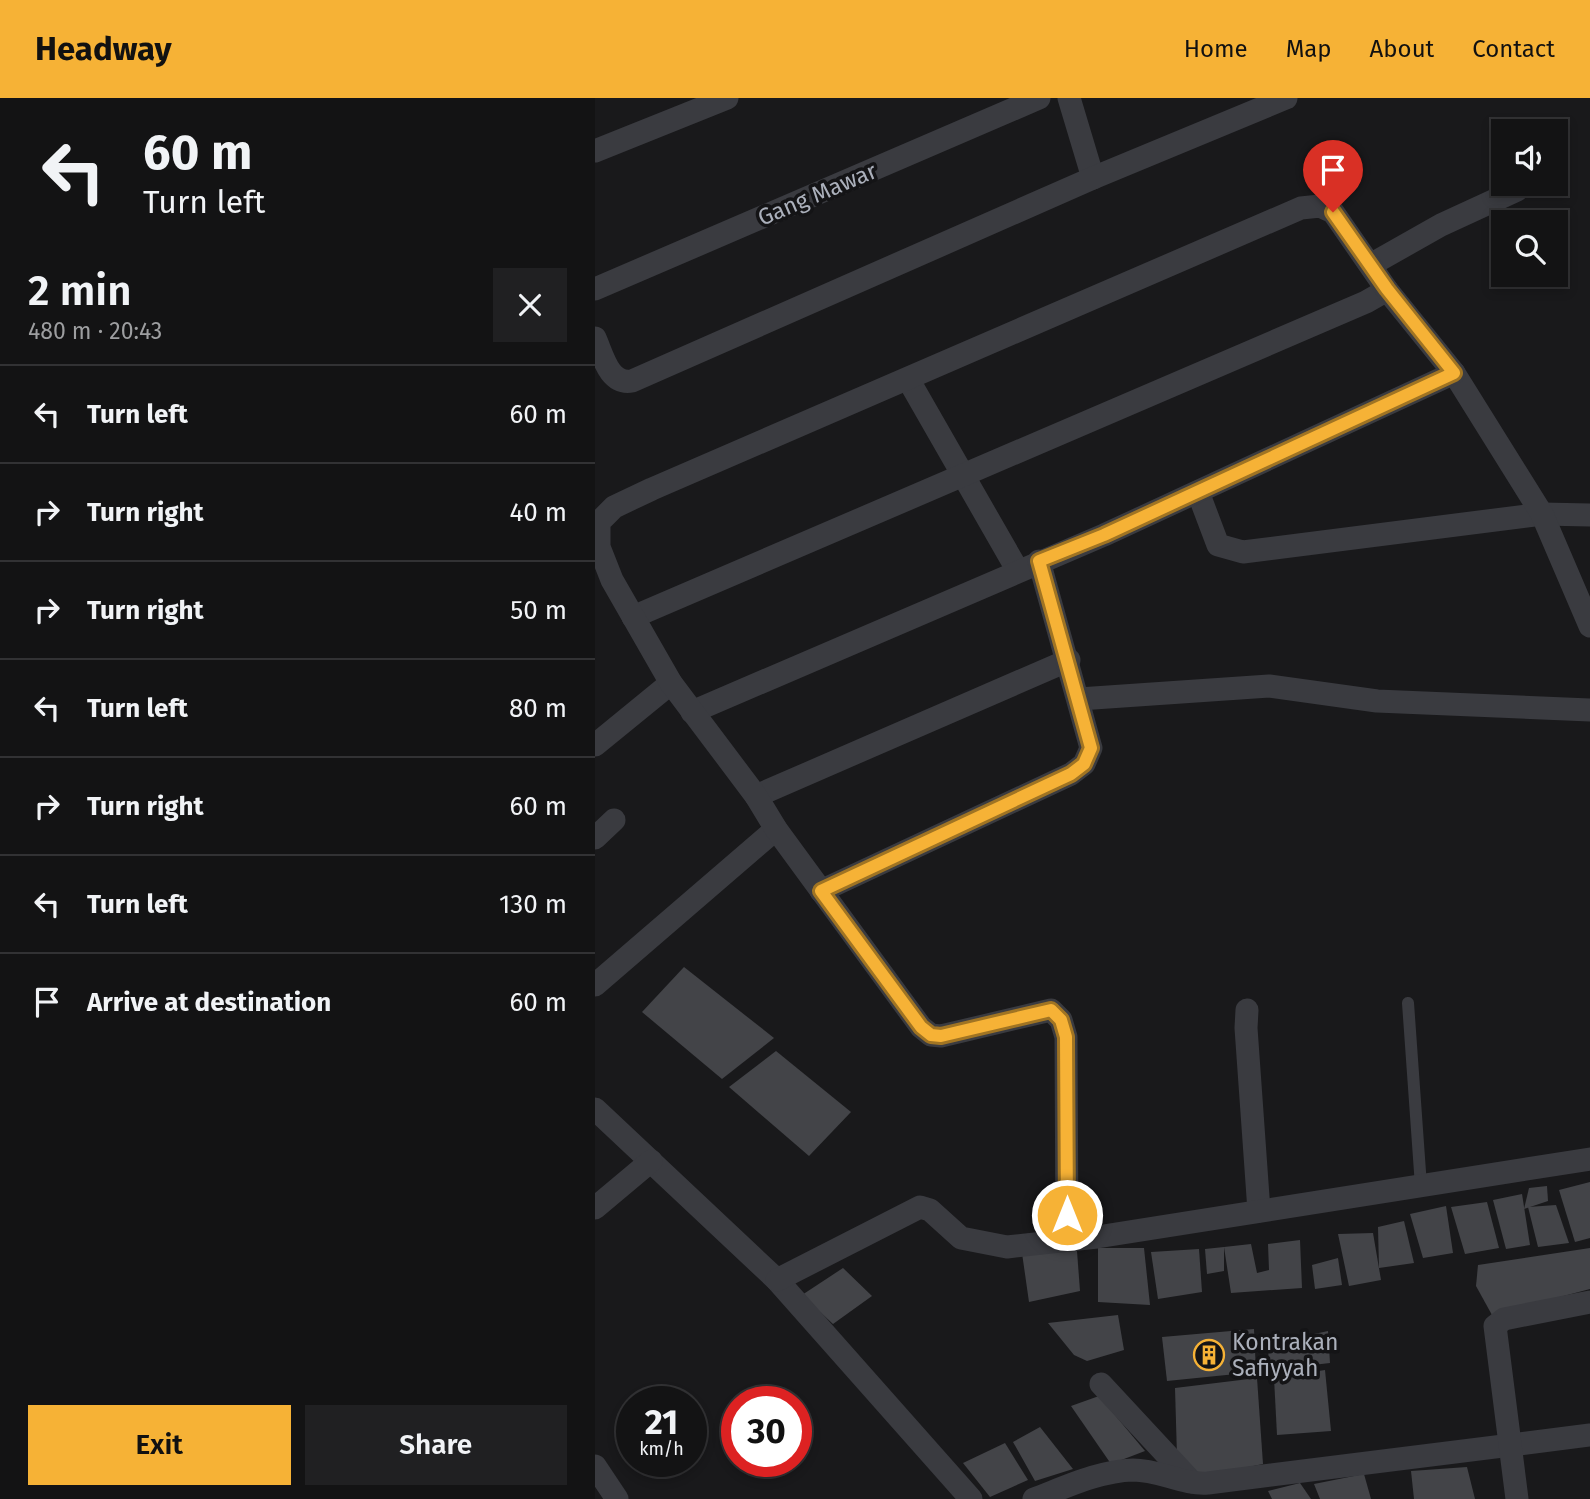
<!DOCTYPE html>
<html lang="en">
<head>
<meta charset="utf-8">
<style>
  body { margin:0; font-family:"Fira Sans",sans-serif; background:#202022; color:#f1f3f6; height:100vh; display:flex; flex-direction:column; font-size:26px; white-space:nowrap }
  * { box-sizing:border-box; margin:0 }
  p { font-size:23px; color:#9d9ea0 }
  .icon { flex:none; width:38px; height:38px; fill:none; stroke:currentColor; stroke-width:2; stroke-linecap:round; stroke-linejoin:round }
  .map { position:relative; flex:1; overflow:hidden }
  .drawer { display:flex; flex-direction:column; background:#131314; width:595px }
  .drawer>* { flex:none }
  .top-card { background:#131314; color:#f1f3f6; overflow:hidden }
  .controls { position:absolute; left:896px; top:21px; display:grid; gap:14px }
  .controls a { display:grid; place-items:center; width:77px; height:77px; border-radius:0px; background:#131314; box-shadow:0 4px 10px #0003,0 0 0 2px #323234; font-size:35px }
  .speed { position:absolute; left:21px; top:1288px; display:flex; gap:14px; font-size:35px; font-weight:700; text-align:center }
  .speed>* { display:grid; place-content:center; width:91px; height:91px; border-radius:50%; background:#131314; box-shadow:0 4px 10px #0003,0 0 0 2px #323234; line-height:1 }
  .speed small { font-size:18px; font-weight:400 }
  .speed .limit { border:10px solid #d22; background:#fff; color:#111 }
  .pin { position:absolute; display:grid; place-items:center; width:60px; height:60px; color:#fff; margin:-72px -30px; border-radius:50% 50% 50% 0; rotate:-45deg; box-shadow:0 0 7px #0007 }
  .pin .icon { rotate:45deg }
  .me { position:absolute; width:77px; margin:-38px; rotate:0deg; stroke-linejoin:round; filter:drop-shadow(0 0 5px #0008) }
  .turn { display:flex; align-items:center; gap:24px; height:147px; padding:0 28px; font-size:32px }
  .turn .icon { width:91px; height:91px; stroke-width:2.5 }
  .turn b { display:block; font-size:49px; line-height:60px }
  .round { display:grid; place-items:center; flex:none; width:74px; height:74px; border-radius:0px; background:#202022 }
  .summary { display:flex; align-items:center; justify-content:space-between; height:119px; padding:0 28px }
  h1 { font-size:42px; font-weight:600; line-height:52px }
  .button { display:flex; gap:14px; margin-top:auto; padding:14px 28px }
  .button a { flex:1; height:80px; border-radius:0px; background:#f6b236; color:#111; font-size:28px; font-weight:600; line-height:80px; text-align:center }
  .button a+a { background:#202022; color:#f1f3f6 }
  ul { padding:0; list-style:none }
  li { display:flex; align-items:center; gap:21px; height:98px; padding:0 28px; border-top:2px solid #323234 }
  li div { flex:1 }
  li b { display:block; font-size:26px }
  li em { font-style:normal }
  header { display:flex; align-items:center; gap:42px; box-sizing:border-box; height:98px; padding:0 35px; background:#f6b236; color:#111 }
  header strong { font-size:33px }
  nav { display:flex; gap:38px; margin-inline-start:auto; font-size:24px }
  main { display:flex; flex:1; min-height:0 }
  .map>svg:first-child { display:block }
</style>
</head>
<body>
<header>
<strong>Headway</strong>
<nav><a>Home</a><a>Map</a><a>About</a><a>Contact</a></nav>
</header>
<main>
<section class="drawer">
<div class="top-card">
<div class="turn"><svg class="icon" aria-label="left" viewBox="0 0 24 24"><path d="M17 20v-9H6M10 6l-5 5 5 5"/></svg><div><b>60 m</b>Turn left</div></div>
</div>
<div class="summary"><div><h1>2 min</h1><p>480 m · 20:43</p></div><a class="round"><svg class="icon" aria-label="close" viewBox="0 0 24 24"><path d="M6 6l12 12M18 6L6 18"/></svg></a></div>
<ul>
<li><svg class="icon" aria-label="left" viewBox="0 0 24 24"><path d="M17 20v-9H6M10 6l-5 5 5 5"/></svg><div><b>Turn left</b></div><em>60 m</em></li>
<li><svg class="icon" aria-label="right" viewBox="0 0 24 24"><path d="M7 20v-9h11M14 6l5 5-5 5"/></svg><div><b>Turn right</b></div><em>40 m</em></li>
<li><svg class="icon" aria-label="right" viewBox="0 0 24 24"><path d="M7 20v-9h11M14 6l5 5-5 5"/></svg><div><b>Turn right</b></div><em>50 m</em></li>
<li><svg class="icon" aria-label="left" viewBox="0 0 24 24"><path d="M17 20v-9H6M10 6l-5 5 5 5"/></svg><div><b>Turn left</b></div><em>80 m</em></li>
<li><svg class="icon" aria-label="right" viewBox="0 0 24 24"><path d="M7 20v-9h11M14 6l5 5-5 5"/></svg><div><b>Turn right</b></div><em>60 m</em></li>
<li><svg class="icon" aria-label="left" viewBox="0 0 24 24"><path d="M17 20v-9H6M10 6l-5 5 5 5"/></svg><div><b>Turn left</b></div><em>130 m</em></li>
<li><svg class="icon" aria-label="arrive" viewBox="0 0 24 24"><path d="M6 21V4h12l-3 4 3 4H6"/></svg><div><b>Arrive at destination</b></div><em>60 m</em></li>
</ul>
<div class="button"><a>Exit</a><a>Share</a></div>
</section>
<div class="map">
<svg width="995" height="1401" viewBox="0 0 995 1401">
  <rect width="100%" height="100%" fill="#19191b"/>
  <g fill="#434448">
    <path d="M89 869 179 940 127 981 47 914Z"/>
    <path d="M181 953 256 1014 214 1058 134 989Z"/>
    <path d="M995 1084V1140L980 1144 964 1092Z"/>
    <path d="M952 1088 953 1103 929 1111 934 1090Z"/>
    <path d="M927 1096 935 1147 911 1151 898 1102Z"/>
    <path d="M892 1104 904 1150 870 1156 856 1109Z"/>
    <path d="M961 1107 974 1145 943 1149 933 1109Z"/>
    <path d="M851 1108 858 1155 828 1160 815 1116Z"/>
    <path d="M809 1123 819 1165 784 1170 783 1129Z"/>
    <path d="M778 1135 786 1182 754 1188 743 1136Z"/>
    <path d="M705 1142 707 1190 636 1195 629 1149 656 1146 662 1175 674 1172 673 1146Z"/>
    <path d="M629 1149V1173L612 1176 610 1151Z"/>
    <path d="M503 1150H549L555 1207 503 1204Z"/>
    <path d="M995 1150V1191L897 1217 881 1188 883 1167Z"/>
    <path d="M604 1151 607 1194 563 1201 556 1154Z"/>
    <path d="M482 1153 485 1193 434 1204 427 1155Z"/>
    <path d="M743 1160 747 1187 720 1191 717 1167Z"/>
    <path d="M248 1170 277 1198 238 1226 207 1197Z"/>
    <path d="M523 1217 529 1252 492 1263 479 1257 453 1225Z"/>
    <path d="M659 1231 661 1274 572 1283 567 1239Z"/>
    <path d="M733 1233 735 1265 674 1272 673 1246Z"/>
    <path d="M730 1272 736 1333 682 1337 679 1280Z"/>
    <path d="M662 1280 668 1366 605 1379 582 1358 580 1290Z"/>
    <path d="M504 1298 550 1353 516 1366 476 1308Z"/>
    <path d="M445 1329 478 1371 440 1383 418 1344Z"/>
    <path d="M410 1345 433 1382 395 1399 368 1365Z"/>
    <path d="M872 1369 880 1401H819L816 1373Z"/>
    <path d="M769 1376 776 1401H725L719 1386Z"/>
    <path d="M705 1385 716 1401H677L673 1393Z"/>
  </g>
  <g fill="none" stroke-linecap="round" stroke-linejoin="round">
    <path stroke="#3a3b40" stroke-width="12" d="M813 905 826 1088"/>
    <g stroke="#3a3b40" stroke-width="23">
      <path d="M474 0 498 80"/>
      <path d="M0 53 132 0"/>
      <path d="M777 166 846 127 922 92"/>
      <path d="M0 191 444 0"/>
      <path d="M0 240C8 258 14 287 37 283L498 80 691 0"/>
      <path d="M313 281 423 473"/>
      <path d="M603 394 623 447 648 454 947 416 995 417"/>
      <path d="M38 519 771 204 792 192 859 275 947 416 995 528"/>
      <path d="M484 601 674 588 782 603 995 612"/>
      <path d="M97 614 509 437 859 275"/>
      <path d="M0 647 76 585"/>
      <path d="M161 698 474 562"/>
      <path d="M0 740 19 722"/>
      <path d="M226 793 476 676 489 666 496 650 444 463"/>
      <path d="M0 887 181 731"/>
      <path d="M652 912 651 930 664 1113"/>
      <path d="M0 1011 182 1182 376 1401"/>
      <path d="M0 1110 56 1063"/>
      <path d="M472 1142 471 939 466 922 456 912 346 938 336 937 326 929 181 731 161 698 76 585 17 482 4 449V424L19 409 57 391 706 110 725 108 738 114 792 192"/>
      <path d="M182 1182 325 1109 335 1112 366 1140 412 1149 502 1139 995 1061"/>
      <path d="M506 1286 597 1384"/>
      <path d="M0 1368 22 1401"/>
      <path d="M439 1401C471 1389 504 1373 538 1372 565 1372 588 1387 613 1385L995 1337"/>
      <path d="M922 1401 900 1228 909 1221 995 1204"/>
    </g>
  </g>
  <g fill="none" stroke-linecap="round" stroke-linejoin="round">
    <g stroke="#a07423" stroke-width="18">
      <path id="route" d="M472 1117 471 939 466 922 456 912 346 938 336 937 326 929 226 793 476 676 489 666 496 650 444 463 509 437 859 275 792 191 738 114"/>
    </g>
    <use href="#route" stroke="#f6b236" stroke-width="12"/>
  </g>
  <defs>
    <g id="building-ring" transform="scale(1.575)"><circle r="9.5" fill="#141416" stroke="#f6b236" stroke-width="1.5"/><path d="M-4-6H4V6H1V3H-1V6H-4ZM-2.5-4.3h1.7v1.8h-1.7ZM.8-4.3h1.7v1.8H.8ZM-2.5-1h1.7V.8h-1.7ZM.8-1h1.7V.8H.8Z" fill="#f6b236"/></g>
  </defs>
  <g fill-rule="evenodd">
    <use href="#building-ring" x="614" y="1257"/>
  </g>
  <g text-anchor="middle" stroke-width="7" stroke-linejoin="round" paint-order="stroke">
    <g font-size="23" fill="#abb0bb" stroke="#141416">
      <text transform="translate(222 96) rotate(-23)" y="8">Gang Mawar</text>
    </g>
    <g font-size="23" fill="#abb0bb" stroke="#141416" text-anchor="start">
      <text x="637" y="1252">Kontrakan<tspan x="637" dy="26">Safiyyah</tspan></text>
    </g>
  </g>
</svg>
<div class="controls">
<a><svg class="icon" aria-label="sound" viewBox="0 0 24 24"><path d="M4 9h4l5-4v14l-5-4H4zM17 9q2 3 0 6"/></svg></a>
<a><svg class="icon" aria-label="search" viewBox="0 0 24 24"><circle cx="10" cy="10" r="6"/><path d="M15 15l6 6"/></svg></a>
</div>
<div class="speed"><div>21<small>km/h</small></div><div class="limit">30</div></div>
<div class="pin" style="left:738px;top:114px;background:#d93025"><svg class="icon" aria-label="arrive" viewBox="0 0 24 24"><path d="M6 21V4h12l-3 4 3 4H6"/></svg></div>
<svg class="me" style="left:472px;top:1117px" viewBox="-20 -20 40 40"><circle r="17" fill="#f6b236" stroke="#fff" stroke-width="3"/><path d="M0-11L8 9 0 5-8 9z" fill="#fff"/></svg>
</div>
</main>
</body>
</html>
